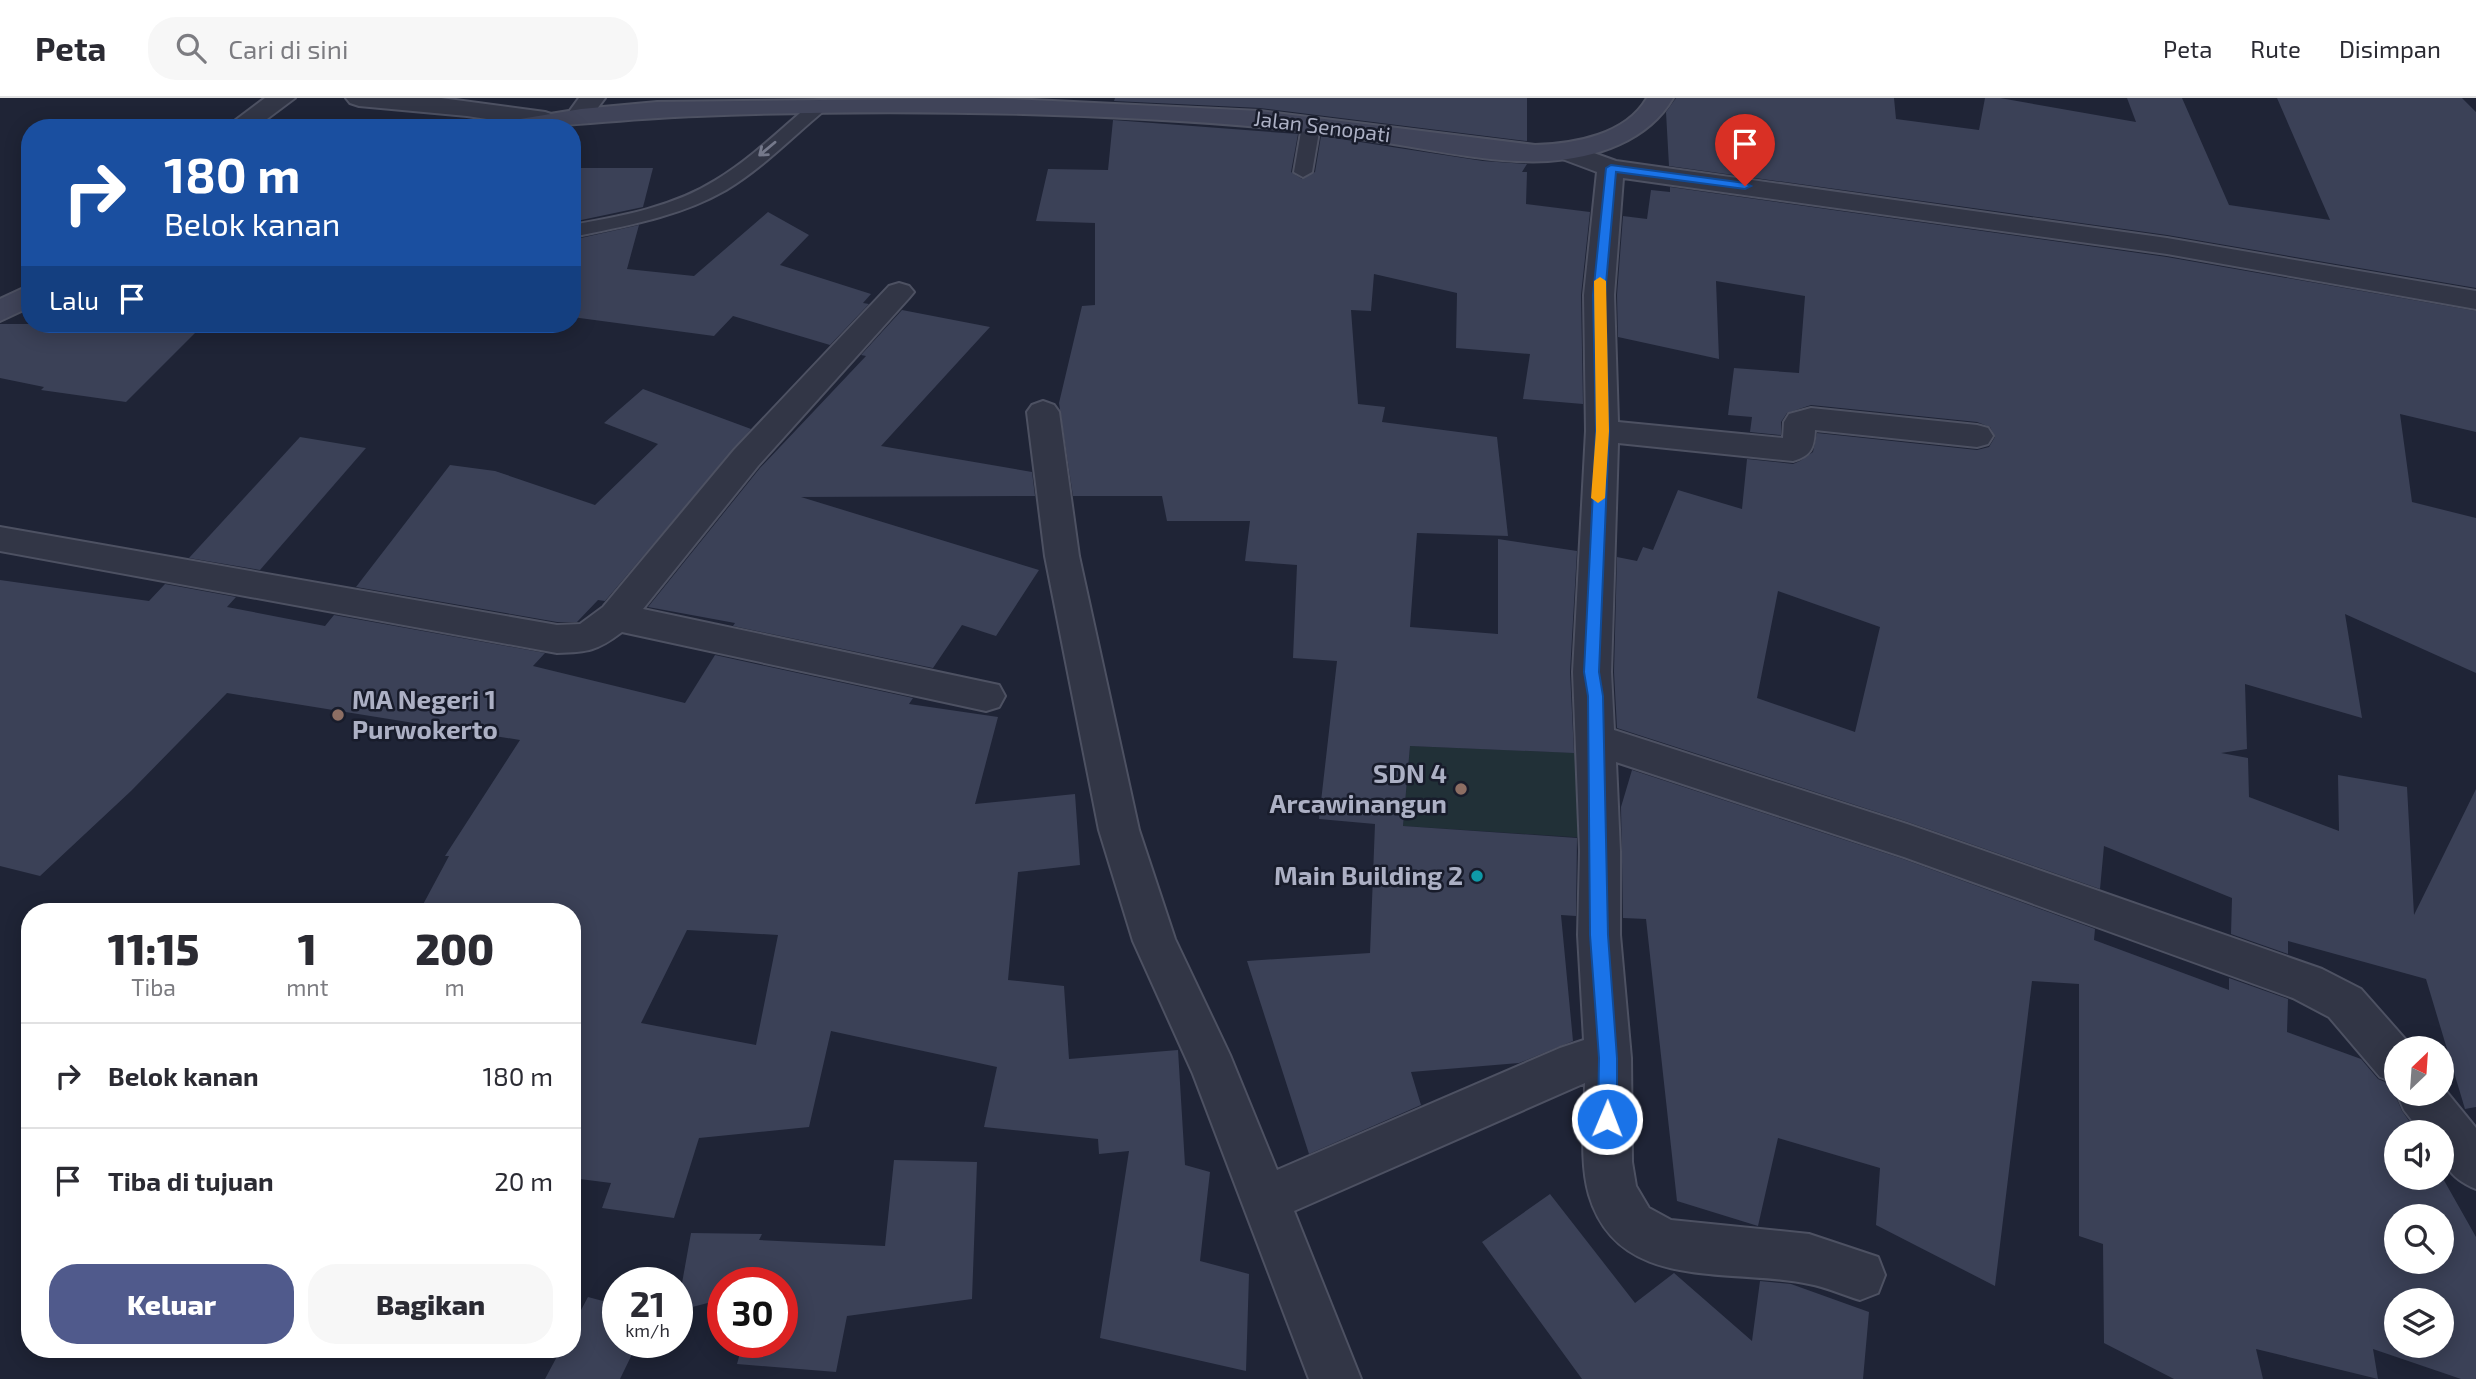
<!DOCTYPE html>
<html lang="id">
<head>
<meta charset="utf-8">
<style>
  body { margin:0; font-family:"Exo 2",sans-serif; background:#f7f7f7; color:#2b2b33; height:100vh; display:flex; flex-direction:column; font-size:26px; white-space:nowrap }
  * { box-sizing:border-box; margin:0 }
  p { font-size:23px; color:#7c7c81 }
  .icon { flex:none; width:38px; height:38px; fill:none; stroke:currentColor; stroke-width:2; stroke-linecap:round; stroke-linejoin:round }
  .map { position:relative; flex:1; overflow:hidden }
  .side { position:absolute; left:21px; top:805px; width:560px; height:455px; display:flex; flex-direction:column; background:#fff; border-radius:28px; box-shadow:0 4px 18px #0003 }
  .side>* { flex:none }
  .guide { position:absolute; left:21px; top:21px; width:560px; height:214px; border-radius:28px; box-shadow:0 4px 18px #0003; background:#1a4fa0; color:#fff; overflow:hidden }
  .needle { width:46px; rotate:25deg }
  .tools { position:absolute; left:2384px; top:938px; display:grid; gap:14px }
  .tools a { display:grid; place-items:center; width:70px; height:70px; border-radius:50%; background:#fff; box-shadow:0 4px 18px #0003; font-size:35px }
  .speed { position:absolute; left:602px; top:1169px; display:flex; gap:14px; font-size:35px; font-weight:700; text-align:center }
  .speed>* { display:grid; place-content:center; width:91px; height:91px; border-radius:50%; background:#fff; box-shadow:0 4px 18px #0003; line-height:1 }
  .speed small { font-size:18px; font-weight:400 }
  .speed .limit { border:10px solid #d22; background:#fff; color:#111 }
  .pin { position:absolute; display:grid; place-items:center; width:60px; height:60px; color:#fff; margin:-72px -30px; border-radius:50% 50% 50% 0; rotate:-45deg; box-shadow:0 0 7px #0007 }
  .pin .icon { rotate:45deg }
  .me { position:absolute; width:77px; margin:-38px; rotate:1deg; stroke-linejoin:round; filter:drop-shadow(0 0 5px #0008) }
  .turn { display:flex; align-items:center; gap:24px; height:147px; padding:0 28px; font-size:32px }
  .turn .icon { width:91px; height:91px; stroke-width:2.5 }
  .turn b { display:block; font-size:49px; line-height:60px }
  .then { display:flex; align-items:center; height:66px; padding:0 28px; background:#0003; gap:14px; font-size:26px }
  .eta { display:flex; justify-content:space-evenly; align-items:center; height:119px; text-align:center }
  .eta b { font-size:42px; font-weight:800; line-height:49px }
  .action { display:flex; gap:14px; margin-top:auto; padding:14px 28px }
  .action a { flex:1; height:80px; border-radius:28px; background:#505a8c; color:#fff; font-size:28px; font-weight:800; line-height:80px; text-align:center }
  .action a+a { background:#f7f7f7; color:#2b2b33 }
  ul { padding:0; list-style:none }
  li { display:flex; align-items:center; gap:21px; height:105px; padding:0 28px; border-top:2px solid #e1e1e2 }
  li div { flex:1 }
  li b { display:block; font-size:26px }
  li em { font-style:normal }
  header { display:flex; align-items:center; gap:42px; box-sizing:border-box; height:98px; padding:0 35px; background:#fff; border-bottom:2px solid #e1e1e2 }
  header strong { font-size:33px }
  nav { display:flex; gap:38px; margin-inline-start:auto; font-size:24px }
  .search { width:490px; height:63px; background:#f7f7f7; display:flex; align-items:center; gap:18px; box-sizing:border-box; padding:0 24px; border-radius:28px; color:#7c7c81; font-size:26px }
  .map>svg:first-child { display:block }
</style>
</head>
<body>
<header>
<strong>Peta</strong>
<div class="search"><svg class="icon" aria-label="search" viewBox="0 0 24 24"><circle cx="10" cy="10" r="6"/><path d="M15 15l6 6"/></svg>Cari di sini</div>
<nav><a>Peta</a><a>Rute</a><a>Disimpan</a></nav>
</header>
<div class="map">
<svg width="2476" height="1281" viewBox="0 0 2476 1281">
  <rect width="100%" height="100%" fill="#1f2436"/>
  <path fill="#213037" d="M1410 648 1582 655 1588 740 1403 728Z"/>
  <g fill="#3b4157" fill-rule="evenodd">
    <path d="M1115 0H1527V43L1260 10 1114 3Z"/>
    <path d="M1676 0H1894L1896 21 1979 32 1985 0H2000L2136 24 2127 0H2182L2229 107 2330 122 2277 0H2462L2476 14V190L2167 137 1669 68 1666 14Z"/>
    <path d="M1113 22 1298 36 1291 74 1302 81 1315 74 1321 38 1483 63 1527 66 1522 74H1527L1526 106 1590 114 1581 197 1583 306 1523 301 1530 256 1456 250 1457 195 1374 176 1371 213 1351 212 1358 306 1385 309 1382 324 1497 339 1508 438 1417 435 1410 529 1498 536V441L1577 453 1570 574 1574 655 1410 648 1403 728 1577 740 1576 818 1561 817 1573 943 1519 965 1411 974 1421 1007 1309 1056 1247 863 1370 855 1375 726 1319 721 1337 563 1293 560 1297 467 1245 463 1250 423H1167L1162 398H1073L1059 305 1082 208 1095 207V125L1036 123 1048 71 1108 72Z"/>
    <path d="M572 70H653L643 109 572 124Z"/>
    <path d="M1670 89 2167 159 2476 213V334L2400 316 2412 404 2476 420V575L2345 516 2362 620 2245 586 2247 651 2221 655 2248 660 2249 699 2339 733 2338 677 2407 689 2414 817 2476 691V1009L2465 1011 2426 881 2288 843V856L2231 836 2232 800 2104 748 2100 791 1908 724 1617 630 1614 574 1617 459 1637 463 1643 449 1653 452 1678 392 1742 411 1747 361 1793 366 1800 363 1813 354 1817 335 1977 352 1989 349 1995 339 1990 329 1977 324 1811 307 1787 315 1781 324V337L1750 334 1752 319 1728 317 1734 270 1799 275 1805 198 1716 183 1719 261 1618 239 1617 197 1623 118 1647 121 1651 92 1670 94ZM1778 493 1880 529 1855 634 1757 600Z"/>
    <path d="M768 114 809 137 780 167 871 196 863 205 869 206 830 247 733 218 714 238 572 219V142L639 127 627 171 694 178Z"/>
    <path d="M902 212 990 229 881 348 1032 374 1035 398 801 399 1039 472 996 538 962 527 933 570 733 528 735 525 648 509 760 370 866 258 861 257Z"/>
    <path d="M0 226H204L126 304 41 292 44 289 0 280Z"/>
    <path d="M643 291 751 331 605 503 598 502 577 524H557L356 489 450 367 495 373 595 407 658 346 604 325Z"/>
    <path d="M300 339 366 350 260 472 189 460Z"/>
    <path d="M0 482 149 503 165 486 236 499 227 509 325 528 334 517 545 555 533 568 685 605 715 557 913 600 909 606 998 619 975 706 1075 696 1080 767 1018 774 1008 882 1064 888 1069 961 1178 952 1185 1067 1210 1074 1200 1163 1249 1176 1246 1273 1100 1240 1129 1053 1099 1056 1098 1041 984 1029 997 969 831 933 809 1029 699 1040 674 1120 602 1110 611 1085 572 1080V814H419L449 758H445L520 642 227 595 131 693 40 778 0 768ZM687 832 778 837 756 947 641 925Z"/>
    <path d="M1632 672 1903 761 2095 831 2094 842 2229 892V880L2288 901 2287 934 2361 961 2378 981 2390 986 2402 1013 2417 1034H2396V1080H2441V1077L2476 1139V1281H2461L2373 1251 2378 1281 2256 1251 2263 1281H2174L2104 1245 2103 1146 2079 1138V886L2032 883 1995 1188 1876 1127 1880 1070 1778 1040 1758 1128 1677 1103 1646 821 1623 820 1621 709ZM2396 1118H2441V1164H2396ZM2396 1202H2441V1248H2396Z"/>
    <path d="M894 1062 977 1064 972 1201 847 1218 836 1274 737 1266 743 1244H782V1185H723V1201L677 1213 691 1135 762 1136 759 1142 885 1148Z"/>
    <path d="M1550 1096 1635 1205 1674 1175 1752 1243 1760 1183 1791 1186 1869 1214 1863 1281H1582L1482 1144Z"/>
    <path d="M588 1199 618 1207V1244H638L620 1281H545L561 1251H572V1229Z"/>
  </g>
  <g fill="none" stroke-linecap="round" stroke-linejoin="round">
    <g stroke="#4d5162" stroke-width="4">
      <g id="lane">
        <path d="M820 2 829 7 826 11C793 38 763 70 726 92 679 119 625 128 572 139V127C622 118 673 109 716 82 752 60 782 30 814 3Z"/>
        <path d="M1311 23 1320 28 1312 74 1303 79 1294 74 1302 28Z"/>
      </g>
    </g>
    <g stroke="#4d5162" stroke-width="4">
      <g id="street">
        <path d="M265 0H295L255 30H225Z"/>
        <path d="M346 0H441L545 14 554 17 558 22 554 27 545 30 467 18 359 8 350 5Z"/>
        <path d="M579 0H605L588 23H570L566 18Z"/>
        <path d="M1566 45 1616 63 2167 140 2476 193V211L2167 156 1623 80 1614 197 1618 324 1783 340 1784 324 1789 316 1811 310 1977 327 1988 330 1993 338 1988 346 1977 349 1815 332C1814 350 1811 358 1793 363L1618 345 1611 574 1614 632 1907 726 2322 871 2361 891 2413 950H2396V985L2380 979 2329 919 2293 900 1904 759 1616 664 1620 753V837L1631 960 1632 1064 1636 1088 1649 1110 1671 1122 1809 1136 1878 1159 1885 1177 1878 1195 1860 1202C1843 1197 1826 1189 1809 1186 1731 1169 1618 1196 1589 1097 1579 1062 1585 1021 1585 985L1294 1113 1361 1281H1309L1193 976 1133 843 1099 732 1045 458 1027 314 1032 307 1043 303 1054 307 1059 314 1079 458 1139 732 1175 841 1230 957 1277 1072 1560 950 1584 942 1578 837 1580 753 1573 574 1586 333 1584 197 1597 74 1557 59 1553 53 1557 47Z"/>
        <path d="M899 185 909 188 914 194 909 200 758 368 643 511 999 587 1005 598 999 609 986 613 622 534C597 553 588 554 557 555L0 453V429L557 527 580 526 603 509 734 352 889 188Z"/>
        <path d="M2441 987 2476 1030V1091C2447 1079 2441 1064 2441 1034H2421L2404 1012 2397 996H2441Z"/>
      </g>
    </g>
    <g stroke="#4d5162" stroke-width="4">
      <g id="secondary">
        <path d="M991 0 1260 13 1535 47C1574 46 1626 37 1647 0H1673C1648 43 1596 60 1548 63 1491 66 1431 51 1374 43 1298 31 1222 25 1145 21 996 13 846 12 697 18 628 20 560 30 491 30L495 25 581 11 657 4Z"/>
        <path d="M30 187V209L0 223V201Z"/>
      </g>
    </g>
    <use href="#lane" fill="#323646" fill-rule="evenodd"/>
    <use href="#street" fill="#323646" fill-rule="evenodd"/>
    <use href="#secondary" fill="#404459" fill-rule="evenodd"/>
  </g>
  <defs><path id="oneway-shaft" d="M-6 0H5M1.5-3L5.5 0L1.5 3" fill="none" stroke-width="1.6" stroke-linecap="round" stroke-linejoin="round" transform="scale(1.75)"/></defs>
  <use stroke="#75798b" href="#oneway-shaft" transform="translate(767 51) rotate(140)"/>
  <path fill="#1a73e8" stroke="#114b97" stroke-width="2" d="M1611 67 1745 85 1751 88 1745 91 1616 74 1605 197 1609 333 1599 574 1603 598 1608 837 1617 960V1021L1614 1027 1607 1030 1600 1027 1598 1021 1599 960 1590 837 1588 598 1584 574 1596 333 1593 197 1606 70Z"/>
  <path fill="#f59e0b" d="M1600 179 1606 183 1609 333 1605 400 1598 405 1591 400 1596 333 1594 183Z"/>
  <g fill="#8d6e63" stroke="#181c2b" stroke-width="2.5">
    <circle cx="338" cy="617" r="7"/>
    <circle cx="1461" cy="691" r="7"/>
  </g>
  <circle fill="#0f9aa8" stroke="#181c2b" stroke-width="2.5" cx="1477" cy="778" r="7"/>
  <g text-anchor="middle" stroke-width="5" stroke-linejoin="round" paint-order="stroke">
    <g font-size="21" fill="#acb0c4" stroke="#181c2b">
      <text transform="translate(1322 29) rotate(7)" y="7">Jalan Senopati</text>
    </g>
    <g font-size="26" font-weight="bold" fill="#acb0c4" stroke="#181c2b" text-anchor="end">
      <text x="352" y="611" text-anchor="start">MA Negeri 1<tspan x="352" dy="30">Purwokerto</tspan></text>
      <text x="1447" y="685">SDN 4<tspan x="1447" dy="30">Arcawinangun</tspan></text>
      <text x="1463" y="787">Main Building 2</text>
    </g>
  </g>
</svg>
<div class="tools">
<a><svg class="needle" viewBox="-14 -14 28 28"><path d="M0-13l5 13h-10z" fill="#e53935"/><path d="M0 13l5-13h-10z" fill="#7c7c81"/></svg></a>
<a><svg class="icon" aria-label="sound" viewBox="0 0 24 24"><path d="M4 9h4l5-4v14l-5-4H4zM17 9q2 3 0 6"/></svg></a>
<a><svg class="icon" aria-label="search" viewBox="0 0 24 24"><circle cx="10" cy="10" r="6"/><path d="M15 15l6 6"/></svg></a>
<a><svg class="icon" aria-label="layers" viewBox="0 0 24 24"><path d="M12 4l9 5-9 5-9-5zM3 14l9 5 9-5"/></svg></a>
</div>
<div class="speed"><div>21<small>km/h</small></div><div class="limit">30</div></div>
<div class="pin" style="left:1745px;top:88px;background:#d93025"><svg class="icon" aria-label="arrive" viewBox="0 0 24 24"><path d="M6 21V4h12l-3 4 3 4H6"/></svg></div>
<svg class="me" style="left:1607px;top:1021px" viewBox="-20 -20 40 40"><circle r="17" fill="#1a73e8" stroke="#fff" stroke-width="3"/><path d="M0-11L8 9 0 5-8 9z" fill="#fff"/></svg>
<div class="guide">
<div class="turn"><svg class="icon" aria-label="right" viewBox="0 0 24 24"><path d="M7 20v-9h11M14 6l5 5-5 5"/></svg><div><b>180 m</b>Belok kanan</div></div>
<div class="then">Lalu<svg class="icon" aria-label="arrive" viewBox="0 0 24 24"><path d="M6 21V4h12l-3 4 3 4H6"/></svg></div>
</div>
<section class="side">
<div class="eta">
<div><b>11:15</b><p>Tiba</p></div>
<div><b>1</b><p>mnt</p></div>
<div><b>200</b><p>m</p></div>
</div>
<ul>
<li><svg class="icon" aria-label="right" viewBox="0 0 24 24"><path d="M7 20v-9h11M14 6l5 5-5 5"/></svg><div><b>Belok kanan</b></div><em>180 m</em></li>
<li><svg class="icon" aria-label="arrive" viewBox="0 0 24 24"><path d="M6 21V4h12l-3 4 3 4H6"/></svg><div><b>Tiba di tujuan</b></div><em>20 m</em></li>
</ul>
<div class="action"><a>Keluar</a><a>Bagikan</a></div>
</section>
</div>
</body>
</html>
